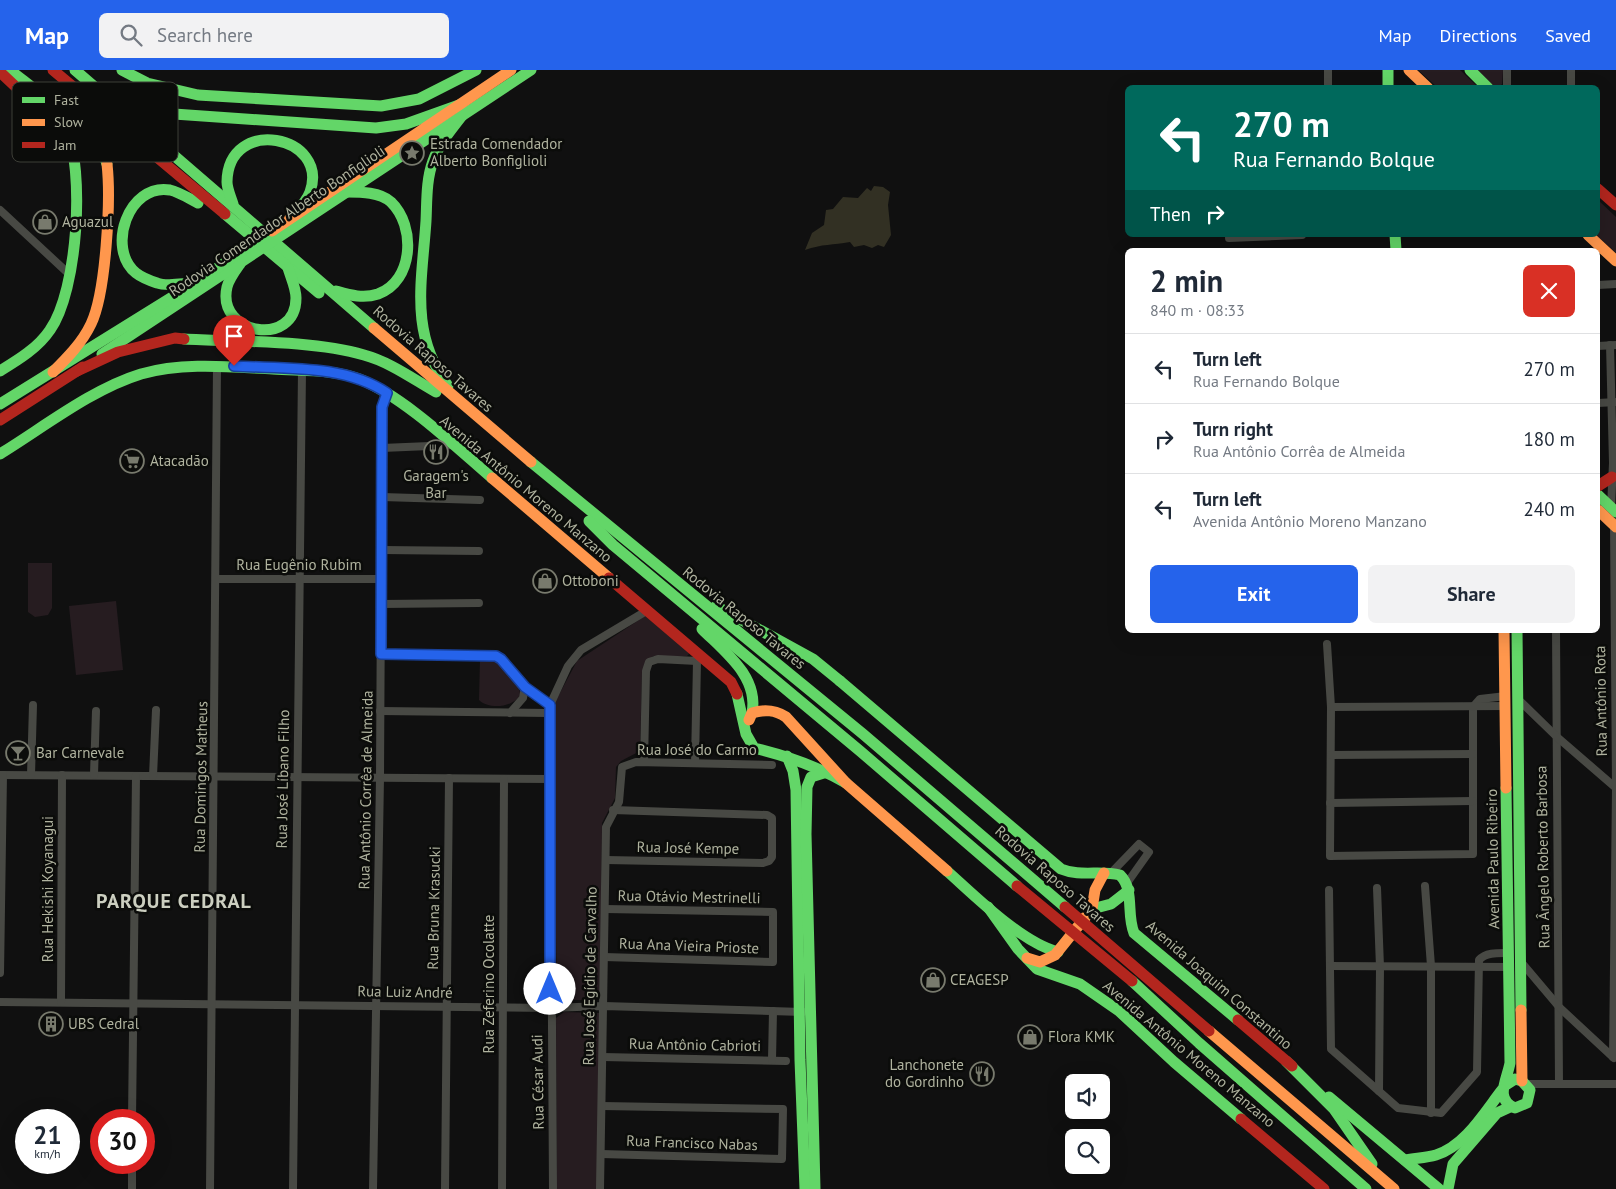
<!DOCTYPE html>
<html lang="en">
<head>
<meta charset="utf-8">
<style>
  body { margin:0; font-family:"PT Sans",sans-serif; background:#f2f2f3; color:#1f2937; height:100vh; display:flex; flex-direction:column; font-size:19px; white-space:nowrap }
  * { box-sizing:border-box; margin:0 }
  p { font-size:16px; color:#747a83 }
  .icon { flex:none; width:28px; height:28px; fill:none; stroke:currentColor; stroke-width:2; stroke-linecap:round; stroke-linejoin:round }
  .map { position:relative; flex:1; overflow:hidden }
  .side { position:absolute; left:1125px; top:178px; width:475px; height:385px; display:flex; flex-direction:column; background:#fff; border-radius:8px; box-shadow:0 5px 20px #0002 }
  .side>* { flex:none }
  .banner { position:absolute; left:1125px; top:15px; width:475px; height:152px; border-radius:8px; box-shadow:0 5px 20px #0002; background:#00695c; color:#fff; overflow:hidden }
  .controls { position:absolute; left:1065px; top:1004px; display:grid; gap:10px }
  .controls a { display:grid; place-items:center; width:45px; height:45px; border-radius:8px; background:#fff; box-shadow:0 5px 20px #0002; font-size:25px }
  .speed { position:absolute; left:15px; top:1039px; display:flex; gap:10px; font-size:25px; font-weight:700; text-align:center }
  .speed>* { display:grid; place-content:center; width:65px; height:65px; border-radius:50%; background:#fff; box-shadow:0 5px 20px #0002; line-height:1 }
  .speed small { font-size:12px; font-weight:400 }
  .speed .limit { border:8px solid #d22; background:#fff; color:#111 }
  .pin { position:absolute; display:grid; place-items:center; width:42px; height:42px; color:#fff; margin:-51px -21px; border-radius:50% 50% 50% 0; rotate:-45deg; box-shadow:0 0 5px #0007 }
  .pin .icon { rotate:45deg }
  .me { position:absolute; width:55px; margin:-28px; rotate:0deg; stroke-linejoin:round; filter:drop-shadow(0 0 4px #0008) }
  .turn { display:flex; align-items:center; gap:18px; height:105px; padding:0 25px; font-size:22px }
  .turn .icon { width:65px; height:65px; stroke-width:2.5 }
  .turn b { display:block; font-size:35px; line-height:42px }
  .then { display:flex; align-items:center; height:48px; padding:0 25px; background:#0003; gap:10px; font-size:19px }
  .round { display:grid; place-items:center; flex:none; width:52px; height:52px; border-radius:8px; background:#f2f2f3 }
  .headline { display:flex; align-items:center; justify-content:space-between; height:85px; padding:0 25px }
  h1 { font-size:30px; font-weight:700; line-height:38px }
  .cta { display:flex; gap:10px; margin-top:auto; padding:10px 25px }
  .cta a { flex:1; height:58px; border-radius:8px; background:#2563eb; color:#fff; font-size:20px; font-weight:700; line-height:58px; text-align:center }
  .cta a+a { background:#f2f2f3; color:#1f2937 }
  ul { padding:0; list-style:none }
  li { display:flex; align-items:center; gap:15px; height:70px; padding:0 25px; border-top:1px solid #e0e1e3 }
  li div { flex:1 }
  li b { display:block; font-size:19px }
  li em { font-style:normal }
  header { display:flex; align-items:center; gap:30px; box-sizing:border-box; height:70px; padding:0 25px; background:#2563eb; color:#fff }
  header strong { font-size:24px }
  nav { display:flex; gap:28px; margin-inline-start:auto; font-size:18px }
  .search { width:350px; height:45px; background:#f2f2f3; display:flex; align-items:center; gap:12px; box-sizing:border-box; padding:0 18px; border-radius:8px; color:#747a83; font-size:19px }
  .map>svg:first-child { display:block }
</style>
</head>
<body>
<header>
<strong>Map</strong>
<div class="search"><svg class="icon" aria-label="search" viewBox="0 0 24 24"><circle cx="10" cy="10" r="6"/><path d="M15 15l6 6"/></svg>Search here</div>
<nav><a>Map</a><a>Directions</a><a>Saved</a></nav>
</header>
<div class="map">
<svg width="1616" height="1119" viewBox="0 0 1616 1119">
  <rect width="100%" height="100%" fill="#101010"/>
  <g fill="#261c20">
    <path d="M1418 0H1460L1478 17H1437Z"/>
    <path d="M1476 0H1503L1502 14 1499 17 1493 16Z"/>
    <path d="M1598 130 1616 147V183L1596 165Z"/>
    <path d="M28 493H52V538L48 545 35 547 28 542Z"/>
    <path d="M116 531 123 600 76 605 69 536Z"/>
    <path d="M645 546 688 581 689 584 687 586H653L646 592 642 602 640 681 621 691 616 697 615 728 602 753 600 925 595 930H562L557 924 552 638 577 591Z"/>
    <path d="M482 587C498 589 520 607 520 625 514 637 489 640 479 630L480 590Z"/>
    <path d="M564 942 600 943 598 1119H557L556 948Z"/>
  </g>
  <path fill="#323023" d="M874 116 883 117 890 122 888 135 891 165 884 177 878 175 872 178 864 175 854 177 850 172C833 175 822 174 805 180L812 163 824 155 826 140 833 139 843 127 858 128 867 118 871 121Z"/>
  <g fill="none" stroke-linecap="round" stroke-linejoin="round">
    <g stroke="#484944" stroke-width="8">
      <path d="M1328 0V18"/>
      <path d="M1507 0V18"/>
      <path d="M1571 0V18"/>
      <path d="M0 140 69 204"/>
      <path d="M1229 168 1302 165"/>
      <path d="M1598 215 1616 214"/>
      <path d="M1610 275 1613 393 1611 438"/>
      <path d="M1598 276 1616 275"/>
      <path d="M1598 333 1616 332"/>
      <path d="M382 378 453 375"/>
      <path d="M382 427 480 430"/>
      <path d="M382 480 479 481"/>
      <path d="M217 509H382"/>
      <path d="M381 534 479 533"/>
      <path d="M1556 560 1559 1014"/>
      <path d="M1327 574 1331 637 1330 786 1473 784V637L1480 629 1506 626"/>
      <path d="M381 584 495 586 501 589 525 617 550 635"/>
      <path d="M1518 629 1557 667 1616 718"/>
      <path d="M1331 637 1506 636"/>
      <path d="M380 641 549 643"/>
      <path d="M510 643 523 628 525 617"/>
      <path d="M1331 685 1473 684"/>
      <path d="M644 692 646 601 649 592 658 589 697 591 698 584"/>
      <path d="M695 693 697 591"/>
      <path d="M0 705 551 709"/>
      <path d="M31 705 33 635"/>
      <path d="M94 705 96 641"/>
      <path d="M153 706 156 640"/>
      <path d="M1330 733 1473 731"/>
      <path d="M606 790 763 793 769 791 772 787V748L767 745 613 740"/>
      <path d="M1111 803 1139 774 1149 782 1127 813"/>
      <path d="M1425 816 1431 896V1043"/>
      <path d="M1377 818 1380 897 1379 1021"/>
      <path d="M1329 820 1331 979 1398 1038 1441 1043 1477 1002 1479 890C1486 882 1499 883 1509 883"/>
      <path d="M604 887 773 892V842L605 839"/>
      <path d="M1522 893 1560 938 1614 988"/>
      <path d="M1330 896 1509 897"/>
      <path d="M0 903 3 705"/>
      <path d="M0 932 550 938 604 936 803 942"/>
      <path d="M61 932 62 705"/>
      <path d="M603 987 786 991"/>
      <path d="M1613 987 1616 718 1614 452"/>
      <path d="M772 990 773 941"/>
      <path d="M1527 1014H1616"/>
      <path d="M132 1050 136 706"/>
      <path d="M601 1084 782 1089 783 1039 602 1036"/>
      <path d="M132 1119V1092"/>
      <path d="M210 1119 217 296"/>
      <path d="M293 1119 302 300"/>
      <path d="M373 1119 380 708 382 337 387 323"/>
      <path d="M445 1119 449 708"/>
      <path d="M502 1119 504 709"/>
      <path d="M553 1119 550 635 568 596 581 580 648 540"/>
      <path d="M600 1119 606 757 619 732 622 697 636 692 772 695"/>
    </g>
    <g stroke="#63d668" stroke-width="11">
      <path d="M75 0 374 258"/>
      <path d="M122 0 147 13 198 25 381 36 419 29 476 0"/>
      <path d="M1388 0V18"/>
      <path d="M1470 0 1488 18"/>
      <path d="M109 21 137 36 174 44 376 58 406 54 462 34"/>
      <path d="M72 22 96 63 107 94"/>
      <path d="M233 134C231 127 227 119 227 112 228 45 330 65 310 122 306 133 297 141 289 150"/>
      <path d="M225 144 319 223"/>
      <path d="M1395 165 1396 180"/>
      <path d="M240 194C235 201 229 209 227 217 216 265 296 278 296 228 296 218 291 208 288 198"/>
      <path d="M195 213C184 213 167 217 157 213 151 211 141 207 136 203 106 179 128 113 170 120 179 122 190 129 198 133"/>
      <path d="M336 221C350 225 363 229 378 224 414 211 416 156 391 132 380 122 361 122 347 122"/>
      <path d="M184 269C239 272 312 270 364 285 390 292 413 309 436 322"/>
      <path d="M102 284 531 0"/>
      <path d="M0 301C18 290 38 278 50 260 78 220 85 101 66 56 56 32 29 16 10 0"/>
      <path d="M448 316C409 263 422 212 426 151 427 131 426 110 433 91 439 73 453 58 464 43"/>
      <path d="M0 334 195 213 272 161"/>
      <path d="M0 384C44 357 92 319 141 304 184 292 230 297 273 299 301 301 333 299 359 309 402 325 457 378 492 408"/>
      <path d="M531 392 863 664 1065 837"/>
      <path d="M1598 425 1616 442"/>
      <path d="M589 451 613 475 860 681 1017 816"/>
      <path d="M716 536 813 589 840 611"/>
      <path d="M702 559C725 582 759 607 752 643"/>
      <path d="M1517 560 1521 940"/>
      <path d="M840 611 1061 799C1080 807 1100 800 1120 805 1135 820 1126 844 1134 863L1238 950"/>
      <path d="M737 624 746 664 754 678C787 686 817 696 846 713"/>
      <path d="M787 686 793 701 796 720 800 990 805 1119"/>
      <path d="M947 801C975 826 1022 873 1058 882"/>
      <path d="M988 837 1018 879 1037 899 1080 914 1119 941 1174 992 1241 1049"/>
      <path d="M1092 839 1111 834 1129 820"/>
      <path d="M1132 911 1199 973 1366 1119"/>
      <path d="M1286 991 1334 1039 1372 1094"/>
      <path d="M1504 1016 1515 1009 1522 1011 1530 1020 1527 1033 1515 1038C1494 1029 1507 1010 1510 993L1506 718"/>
      <path d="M1329 1027 1439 1119"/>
      <path d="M1405 1090C1415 1088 1426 1088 1436 1085 1465 1076 1484 1043 1502 1020"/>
      <path d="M815 1119 806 764 807 717 811 707 827 702"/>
      <path d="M1448 1119 1453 1094 1497 1043 1510 1037"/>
    </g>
    <g stroke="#ff974d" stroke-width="11">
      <path d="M1409 0 1428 18"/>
      <path d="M272 161 511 0"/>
      <path d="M1588 165 1616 191"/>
      <path d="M374 258 531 392"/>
      <path d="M53 302C67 288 82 273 91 254 106 223 111 130 107 94"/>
      <path d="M492 408 609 508"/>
      <path d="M1598 440 1616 457"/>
      <path d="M1504 560 1506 718"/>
      <path d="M749 650 752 643C765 639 775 640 786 647L846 713 947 801"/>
      <path d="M1027 888 1040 892 1055 885 1092 839 1095 820 1104 803"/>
      <path d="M1521 940 1522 1011"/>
      <path d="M1209 961 1394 1119"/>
    </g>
    <g stroke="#b3261e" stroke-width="11">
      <path d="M53 0 225 144"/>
      <path d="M0 2 51 50 65 68"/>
      <path d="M1598 119 1616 135"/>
      <path d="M77 301 118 282 175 268 184 269"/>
      <path d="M0 350 83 297"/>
      <path d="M1598 416 1612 407"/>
      <path d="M609 508 731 612 737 624"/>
      <path d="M1017 816 1132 911"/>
      <path d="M1065 837 1209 961"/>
      <path d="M1238 950 1292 996"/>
      <path d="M1241 1049 1324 1119"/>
    </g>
  </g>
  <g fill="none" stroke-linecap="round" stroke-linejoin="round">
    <g stroke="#184099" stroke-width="12">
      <path id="route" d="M234 296C284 299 344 294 387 323L382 337 381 584 496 586 501 589 525 617 550 635V919"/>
    </g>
    <use href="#route" stroke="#2563eb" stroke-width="9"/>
  </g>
  <defs>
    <g id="sight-ring" transform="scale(1.25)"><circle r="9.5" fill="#0b0c0a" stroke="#787a6d" stroke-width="1.5"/><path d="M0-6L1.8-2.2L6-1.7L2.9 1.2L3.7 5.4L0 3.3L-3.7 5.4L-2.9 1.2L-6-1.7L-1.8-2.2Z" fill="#787a6d"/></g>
    <g id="shop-ring" transform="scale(1.25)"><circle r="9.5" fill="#0b0c0a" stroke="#787a6d" stroke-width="1.5"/><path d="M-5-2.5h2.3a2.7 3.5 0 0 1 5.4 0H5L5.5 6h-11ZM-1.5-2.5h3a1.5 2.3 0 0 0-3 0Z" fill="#787a6d"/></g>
    <g id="restaurant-ring" transform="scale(1.25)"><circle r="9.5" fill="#0b0c0a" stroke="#787a6d" stroke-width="1.5"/><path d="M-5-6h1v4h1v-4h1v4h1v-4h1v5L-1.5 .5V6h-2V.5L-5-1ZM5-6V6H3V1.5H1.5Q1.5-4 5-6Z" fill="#787a6d"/></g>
    <g id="supermarket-ring" transform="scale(1.25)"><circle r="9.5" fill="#0b0c0a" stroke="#787a6d" stroke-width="1.5"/><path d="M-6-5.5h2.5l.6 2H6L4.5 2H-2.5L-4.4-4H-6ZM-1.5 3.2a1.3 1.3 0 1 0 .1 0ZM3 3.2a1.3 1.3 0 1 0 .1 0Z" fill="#787a6d"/></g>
    <g id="bar-ring" transform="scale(1.25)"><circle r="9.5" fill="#0b0c0a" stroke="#787a6d" stroke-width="1.5"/><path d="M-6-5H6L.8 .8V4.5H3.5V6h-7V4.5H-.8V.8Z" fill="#787a6d"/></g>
    <g id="building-ring" transform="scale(1.25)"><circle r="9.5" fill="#0b0c0a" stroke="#787a6d" stroke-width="1.5"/><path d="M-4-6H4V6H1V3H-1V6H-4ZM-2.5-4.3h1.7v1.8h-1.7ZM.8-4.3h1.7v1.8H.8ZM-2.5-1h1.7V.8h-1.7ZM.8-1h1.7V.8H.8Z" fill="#787a6d"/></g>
  </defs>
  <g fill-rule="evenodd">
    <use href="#sight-ring" x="412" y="83"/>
    <use href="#shop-ring" x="45" y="152"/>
    <use href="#restaurant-ring" x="436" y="382"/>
    <use href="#supermarket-ring" x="132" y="391"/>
    <use href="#shop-ring" x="545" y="511"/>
    <use href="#bar-ring" x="18" y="683"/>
    <use href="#shop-ring" x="933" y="910"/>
    <use href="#building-ring" x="51" y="954"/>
    <use href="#shop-ring" x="1030" y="967"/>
    <use href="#restaurant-ring" x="982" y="1004"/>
  </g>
  <g text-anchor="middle" stroke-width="5" stroke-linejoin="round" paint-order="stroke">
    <g font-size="15" fill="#b0b39f" stroke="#0b0c0a" text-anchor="start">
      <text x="430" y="79">Estrada Comendador<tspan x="430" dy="17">Alberto Bonfiglioli</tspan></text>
      <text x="62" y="157">Aguazul</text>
      <text x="150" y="396">Atacadão</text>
      <text x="436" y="411" text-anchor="middle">Garagem's<tspan x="436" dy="17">Bar</tspan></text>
      <text x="562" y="516">Ottoboni</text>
      <text x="36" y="688">Bar Carnevale</text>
      <text x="950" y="915">CEAGESP</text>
      <text x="68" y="959">UBS Cedral</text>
      <text x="1048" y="972">Flora KMK</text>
      <text x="964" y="1000" text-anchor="end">Lanchonete<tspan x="964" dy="17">do Gordinho</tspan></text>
    </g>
    <g font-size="15" fill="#b0b39f" stroke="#0b0c0a">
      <text transform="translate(277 151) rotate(-34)" y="5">Rodovia Comendador Alberto Bonfiglioli</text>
      <text transform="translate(433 289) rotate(41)" y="5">Rodovia Raposo Tavares</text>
      <text transform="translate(526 419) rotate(40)" y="5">Avenida Antônio Moreno Manzano</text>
      <text x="299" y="500">Rua Eugênio Rubim</text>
      <text transform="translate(744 548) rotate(39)" y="5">Rodovia Raposo Tavares</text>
      <text transform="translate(1601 631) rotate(-91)" y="5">Rua Antônio Rota</text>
      <text x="697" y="685">Rua José do Carmo</text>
      <text transform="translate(201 707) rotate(-89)" y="5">Rua Domingos Matheus</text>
      <text transform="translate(283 709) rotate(-89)" y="5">Rua José Líbano Filho</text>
      <text transform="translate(366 720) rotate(-89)" y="5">Rua Antônio Corrêa de Almeida</text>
      <text transform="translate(688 778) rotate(1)" y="5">Rua José Kempe</text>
      <text transform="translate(1543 787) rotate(-91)" y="5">Rua Ângelo Roberto Barbosa</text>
      <text transform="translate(1493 789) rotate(-91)" y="5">Avenida Paulo Ribeiro</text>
      <text transform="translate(1055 809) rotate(41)" y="5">Rodovia Raposo Tavares</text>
      <text transform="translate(48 819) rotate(-90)" y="5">Rua Hekishi Koyanagui</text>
      <text transform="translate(689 827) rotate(1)" y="5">Rua Otávio Mestrinelli</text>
      <text transform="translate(434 838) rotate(-89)" y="5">Rua Bruna Krasucki</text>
      <text transform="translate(689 876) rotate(2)" y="5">Rua Ana Vieira Prioste</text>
      <text transform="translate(590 906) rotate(-89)" y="5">Rua José Egídio de Carvalho</text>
      <text transform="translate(489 914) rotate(-90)" y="5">Rua Zeferino Ocolatte</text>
      <text transform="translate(1219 915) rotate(41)" y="5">Avenida Joaquim Constantino</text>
      <text transform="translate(405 922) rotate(1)" y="5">Rua Luiz André</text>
      <text transform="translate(695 975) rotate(1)" y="5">Rua Antônio Cabrioti</text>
      <text transform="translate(1189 984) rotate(40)" y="5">Avenida Antônio Moreno Manzano</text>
      <text transform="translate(538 1012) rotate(-91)" y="5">Rua César Audi</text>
      <text transform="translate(692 1073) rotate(2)" y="5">Rua Francisco Nabas</text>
    </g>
    <g font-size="20" font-weight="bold" letter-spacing="1" fill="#cccfc0" stroke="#0b0c0a">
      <text x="174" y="838">PARQUE CEDRAL</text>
    </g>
  </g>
  <rect x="12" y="12" width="166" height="80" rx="8" fill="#0b0c0a" stroke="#3d3e37" stroke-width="1"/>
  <rect x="22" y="27" width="23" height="6" fill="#63d668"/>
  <rect x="22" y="49" width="23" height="7" fill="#ff974d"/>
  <rect x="22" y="72" width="23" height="6" fill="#b3261e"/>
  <g font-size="14" fill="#b0b39f">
    <text x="54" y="35">Fast</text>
    <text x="54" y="57">Slow</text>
    <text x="54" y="80">Jam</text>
  </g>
</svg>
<div class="controls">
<a><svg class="icon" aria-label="sound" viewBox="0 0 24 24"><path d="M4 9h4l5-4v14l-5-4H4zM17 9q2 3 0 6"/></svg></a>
<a><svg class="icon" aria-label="search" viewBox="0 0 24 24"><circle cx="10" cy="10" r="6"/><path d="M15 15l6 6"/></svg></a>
</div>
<div class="speed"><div>21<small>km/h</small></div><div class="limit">30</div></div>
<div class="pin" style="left:234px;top:296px;background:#d93025"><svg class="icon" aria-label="arrive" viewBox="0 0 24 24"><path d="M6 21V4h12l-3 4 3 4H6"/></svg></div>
<svg class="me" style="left:550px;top:919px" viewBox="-20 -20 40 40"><circle r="19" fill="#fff"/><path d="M0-13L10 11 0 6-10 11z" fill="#2563eb"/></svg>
<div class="banner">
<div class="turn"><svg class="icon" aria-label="left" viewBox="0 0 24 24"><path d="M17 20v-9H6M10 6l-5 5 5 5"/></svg><div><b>270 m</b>Rua Fernando Bolque</div></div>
<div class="then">Then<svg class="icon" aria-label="right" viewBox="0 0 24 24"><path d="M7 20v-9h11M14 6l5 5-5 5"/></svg></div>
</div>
<section class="side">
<div class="headline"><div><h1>2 min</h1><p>840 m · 08:33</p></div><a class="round" style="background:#d93025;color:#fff"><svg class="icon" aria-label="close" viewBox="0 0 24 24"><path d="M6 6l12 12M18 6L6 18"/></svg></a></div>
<ul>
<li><svg class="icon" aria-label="left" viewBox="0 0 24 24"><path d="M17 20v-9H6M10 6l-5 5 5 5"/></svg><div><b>Turn left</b><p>Rua Fernando Bolque</p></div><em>270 m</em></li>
<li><svg class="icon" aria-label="right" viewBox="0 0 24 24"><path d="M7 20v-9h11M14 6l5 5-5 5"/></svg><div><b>Turn right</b><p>Rua Antônio Corrêa de Almeida</p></div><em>180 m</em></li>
<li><svg class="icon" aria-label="left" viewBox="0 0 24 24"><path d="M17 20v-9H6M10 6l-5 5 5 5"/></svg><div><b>Turn left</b><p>Avenida Antônio Moreno Manzano</p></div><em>240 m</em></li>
</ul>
<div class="cta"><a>Exit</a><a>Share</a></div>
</section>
</div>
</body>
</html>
